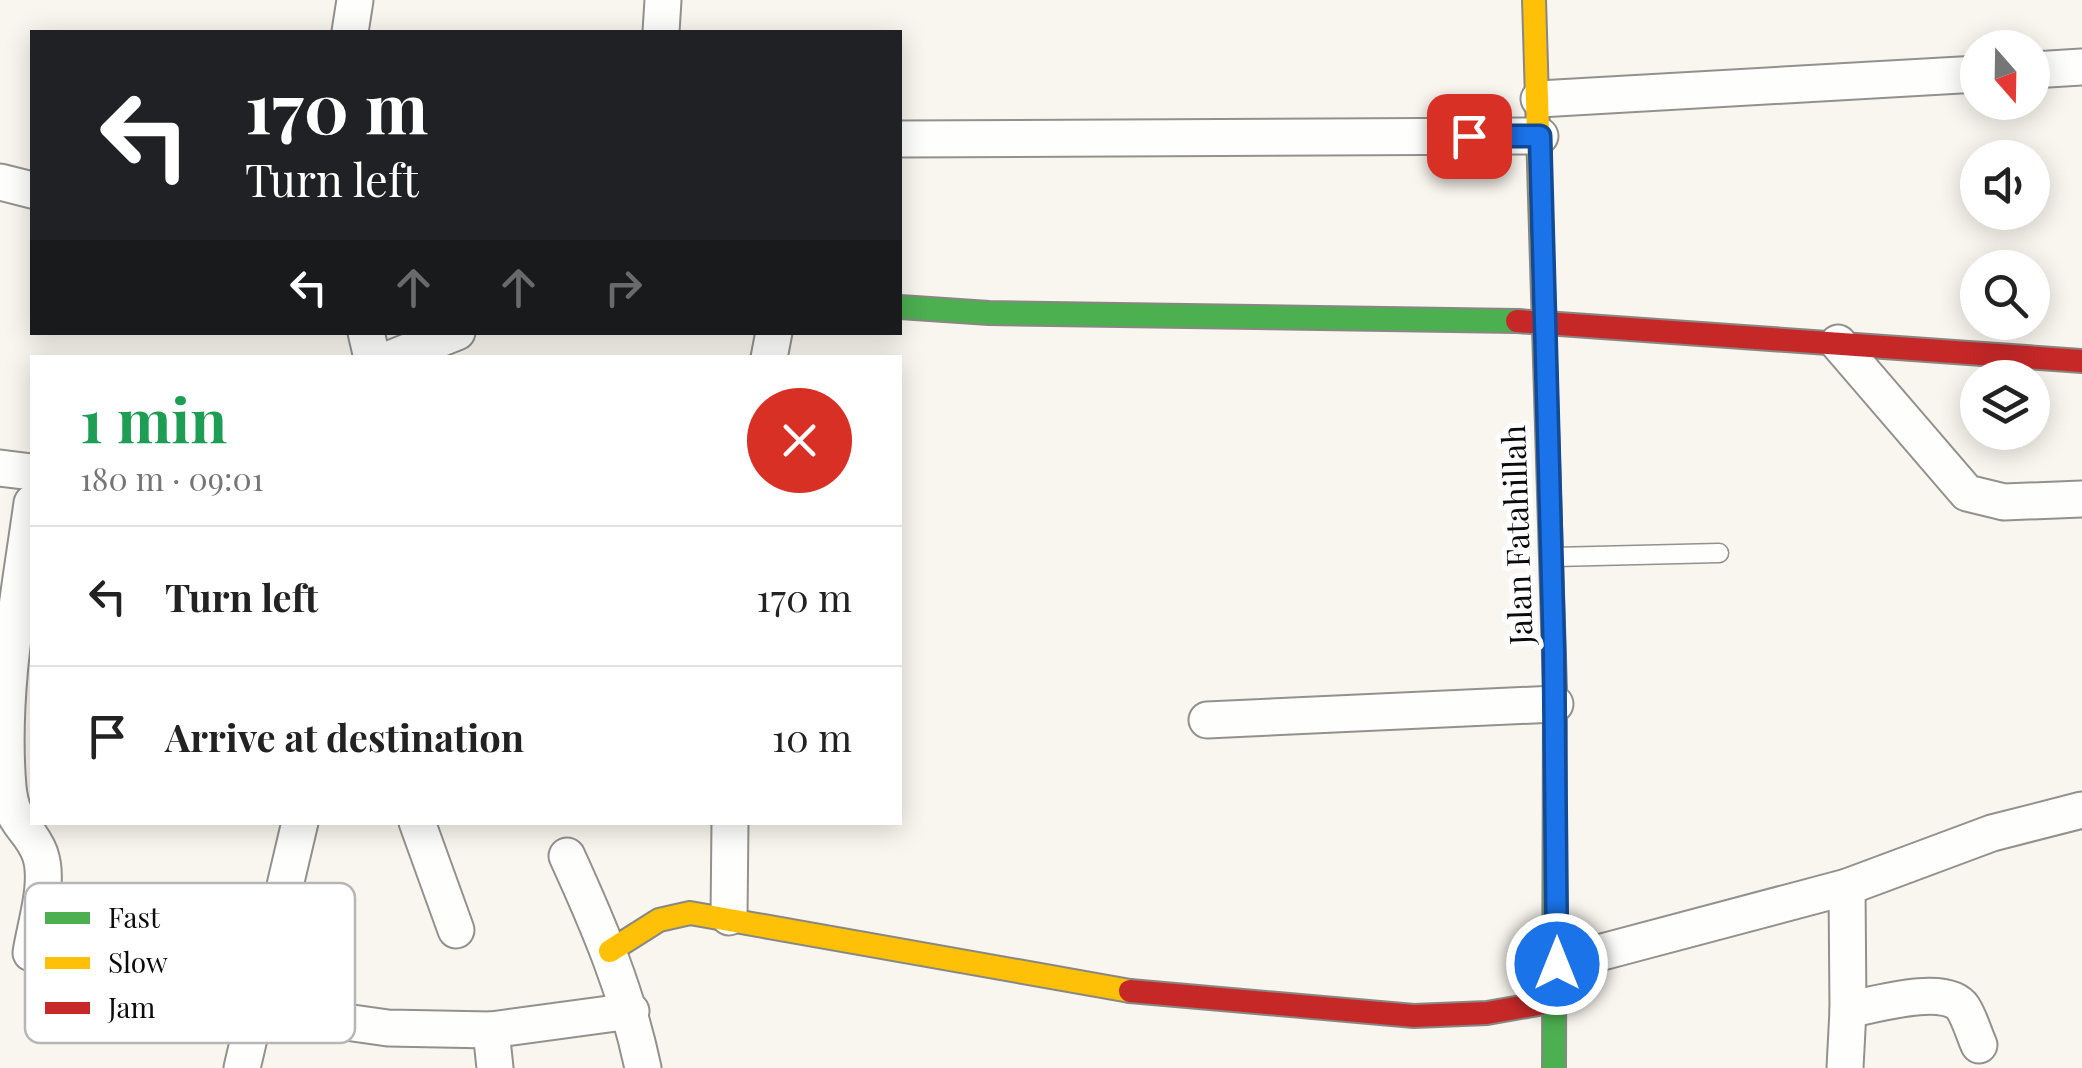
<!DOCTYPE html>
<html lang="en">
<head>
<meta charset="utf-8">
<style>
  body { margin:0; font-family:"Playfair Display",serif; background:#f6f6f6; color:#222; height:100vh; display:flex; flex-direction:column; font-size:38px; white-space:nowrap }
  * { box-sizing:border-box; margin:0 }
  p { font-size:32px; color:#767676 }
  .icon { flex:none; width:55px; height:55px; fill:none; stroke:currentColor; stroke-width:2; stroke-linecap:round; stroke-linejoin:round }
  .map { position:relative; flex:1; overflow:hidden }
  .side { position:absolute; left:30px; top:355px; width:872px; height:470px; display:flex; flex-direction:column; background:#fff; border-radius:0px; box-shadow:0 5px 25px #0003 }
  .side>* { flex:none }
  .banner { position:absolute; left:30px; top:30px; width:872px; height:305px; border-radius:0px; box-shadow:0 5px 25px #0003; background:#202124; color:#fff; overflow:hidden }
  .needle { width:65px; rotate:160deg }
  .controls { position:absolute; left:1960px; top:30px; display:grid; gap:20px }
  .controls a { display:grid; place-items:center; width:90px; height:90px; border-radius:50%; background:#fff; box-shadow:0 5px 25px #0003; font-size:50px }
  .pin { position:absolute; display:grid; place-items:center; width:85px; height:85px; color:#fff; margin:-42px; border-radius:20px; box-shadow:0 5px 15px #0006 }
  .me { position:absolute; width:110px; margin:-55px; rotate:0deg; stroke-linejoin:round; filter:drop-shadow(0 0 8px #0008) }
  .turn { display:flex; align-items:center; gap:35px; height:210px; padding:0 50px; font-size:45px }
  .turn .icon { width:130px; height:130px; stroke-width:2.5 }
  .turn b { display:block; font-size:70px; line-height:85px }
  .lanes { display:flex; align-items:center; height:95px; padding:0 50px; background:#0003; justify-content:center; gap:50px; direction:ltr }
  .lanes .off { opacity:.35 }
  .round { display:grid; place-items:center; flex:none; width:105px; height:105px; border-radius:52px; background:#f6f6f6 }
  .head { display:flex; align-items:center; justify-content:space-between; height:170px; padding:0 50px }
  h1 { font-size:60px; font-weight:700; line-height:75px; color:#1e9e55 }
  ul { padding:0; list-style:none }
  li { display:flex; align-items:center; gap:30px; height:140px; padding:0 50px; border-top:2px solid #e0e0e0 }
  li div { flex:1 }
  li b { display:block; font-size:38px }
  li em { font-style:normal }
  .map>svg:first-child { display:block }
</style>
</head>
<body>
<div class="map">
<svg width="2082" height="1068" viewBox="0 0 2082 1068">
  <rect width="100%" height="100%" fill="#f9f6ef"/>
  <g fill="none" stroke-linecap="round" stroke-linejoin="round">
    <g stroke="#92918e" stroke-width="21">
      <path id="lane" d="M1554 557 1719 553"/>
    </g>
    <g stroke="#92918e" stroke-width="39">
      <g id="street">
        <path d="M350 32 355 0"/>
        <path d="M661 32 663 0"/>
        <path d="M2032 70 2082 67"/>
        <path d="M1539 99 1978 74"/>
        <path d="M900 139 1540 136"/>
        <path d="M0 182 32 190"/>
        <path d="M366 332 372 358"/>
        <path d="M1838 343 1967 493 2004 502 2082 499"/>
        <path d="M392 358 457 332"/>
        <path d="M769 358 774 332"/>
        <path d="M0 468 32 472"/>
        <path d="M1207 720 1555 704"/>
        <path d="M417 822 456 930"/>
        <path d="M567 856C599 926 627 992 643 1068"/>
        <path d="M1847 887 1848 1010C1873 1005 1947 983 1963 1008 1970 1019 1974 1034 1979 1045"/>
        <path d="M729 917 730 822"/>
        <path d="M31 953C35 925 50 883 40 854 29 825 12 827 8 787 0 692 19 597 32 503"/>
        <path d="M1557 964 1847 887 1992 833 2082 810"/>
        <path d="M253 1009 388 1028 491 1030 631 1011"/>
        <path d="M491 1030 495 1068"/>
        <path d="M242 1068 300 822"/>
        <path d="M1845 1068 1848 1010"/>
      </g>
    </g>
    <g stroke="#898784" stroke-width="26">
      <g id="fast">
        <path d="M900 307 989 313 1517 321"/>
        <path d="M1554 1068 1555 690"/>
      </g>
    </g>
    <g stroke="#898784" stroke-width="26">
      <g id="slow">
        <path d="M1534 0 1555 690"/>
        <path d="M610 951 659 920 690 913 1130 991"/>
      </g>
    </g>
    <g stroke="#898784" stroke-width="26">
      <g id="jam">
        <path d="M1517 321 2082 361"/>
        <path d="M1130 991 1414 1016 1487 1013 1555 1001"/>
      </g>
    </g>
    <use href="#lane" stroke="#fefefd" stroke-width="18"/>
    <use href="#street" stroke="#fefefd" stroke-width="35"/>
    <use href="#fast" stroke="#4caf50" stroke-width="22"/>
    <use href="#slow" stroke="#ffc107" stroke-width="22"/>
    <use href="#jam" stroke="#c62828" stroke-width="22"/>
  </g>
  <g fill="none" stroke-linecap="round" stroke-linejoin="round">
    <g stroke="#114b97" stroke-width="25">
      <path id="route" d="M1469 136H1540L1554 653 1557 964"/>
    </g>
    <use href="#route" stroke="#1a73e8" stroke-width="18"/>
  </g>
  <g text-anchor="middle" stroke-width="10" stroke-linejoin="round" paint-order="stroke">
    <g font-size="32" fill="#0b0b0b" stroke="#fff">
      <text transform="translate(1518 535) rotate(-92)" y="11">Jalan Fatahillah</text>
    </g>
  </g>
  <rect x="25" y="883" width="330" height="160" rx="15" fill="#fff" stroke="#b6b6b6" stroke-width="2.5"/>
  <rect x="45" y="912" width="45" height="12" fill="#4caf50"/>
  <rect x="45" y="957" width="45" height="12" fill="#ffc107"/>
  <rect x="45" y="1002" width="45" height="12" fill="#c62828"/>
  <g font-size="28" fill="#0b0b0b">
    <text x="108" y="928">Fast</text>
    <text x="108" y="973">Slow</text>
    <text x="108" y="1018">Jam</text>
  </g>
</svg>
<div class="controls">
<a><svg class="needle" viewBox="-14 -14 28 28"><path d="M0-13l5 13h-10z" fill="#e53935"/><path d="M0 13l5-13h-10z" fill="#767676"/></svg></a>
<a><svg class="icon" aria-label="sound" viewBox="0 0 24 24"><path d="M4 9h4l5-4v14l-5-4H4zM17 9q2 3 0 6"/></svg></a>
<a><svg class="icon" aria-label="search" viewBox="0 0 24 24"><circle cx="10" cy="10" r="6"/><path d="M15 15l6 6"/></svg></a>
<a><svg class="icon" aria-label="layers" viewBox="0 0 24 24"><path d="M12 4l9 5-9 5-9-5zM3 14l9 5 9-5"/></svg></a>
</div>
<div class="pin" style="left:1469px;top:136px;background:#d93025"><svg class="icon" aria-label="arrive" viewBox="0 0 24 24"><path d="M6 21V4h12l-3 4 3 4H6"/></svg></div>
<svg class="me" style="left:1557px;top:964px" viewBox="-20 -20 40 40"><circle r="17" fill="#1a73e8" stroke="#fff" stroke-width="3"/><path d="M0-11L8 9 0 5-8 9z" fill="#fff"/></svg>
<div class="banner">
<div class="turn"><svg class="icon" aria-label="left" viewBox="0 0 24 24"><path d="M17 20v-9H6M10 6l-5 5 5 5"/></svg><div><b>170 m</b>Turn left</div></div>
<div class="lanes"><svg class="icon" aria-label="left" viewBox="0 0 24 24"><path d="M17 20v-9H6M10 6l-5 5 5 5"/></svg><svg class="icon off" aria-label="ahead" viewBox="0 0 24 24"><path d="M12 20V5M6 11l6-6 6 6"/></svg><svg class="icon off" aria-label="ahead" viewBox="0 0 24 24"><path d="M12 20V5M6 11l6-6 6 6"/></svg><svg class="icon off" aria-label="right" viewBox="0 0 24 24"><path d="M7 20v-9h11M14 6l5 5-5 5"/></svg></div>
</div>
<section class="side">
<div class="head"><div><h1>1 min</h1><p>180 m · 09:01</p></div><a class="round" style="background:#d93025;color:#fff"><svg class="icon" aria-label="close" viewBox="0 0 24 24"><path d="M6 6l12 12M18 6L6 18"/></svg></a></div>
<ul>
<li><svg class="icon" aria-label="left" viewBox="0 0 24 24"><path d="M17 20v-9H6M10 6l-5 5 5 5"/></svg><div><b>Turn left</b></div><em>170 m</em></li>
<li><svg class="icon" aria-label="arrive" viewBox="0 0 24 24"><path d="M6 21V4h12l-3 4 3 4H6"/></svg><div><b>Arrive at destination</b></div><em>10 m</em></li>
</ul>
</section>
</div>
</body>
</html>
